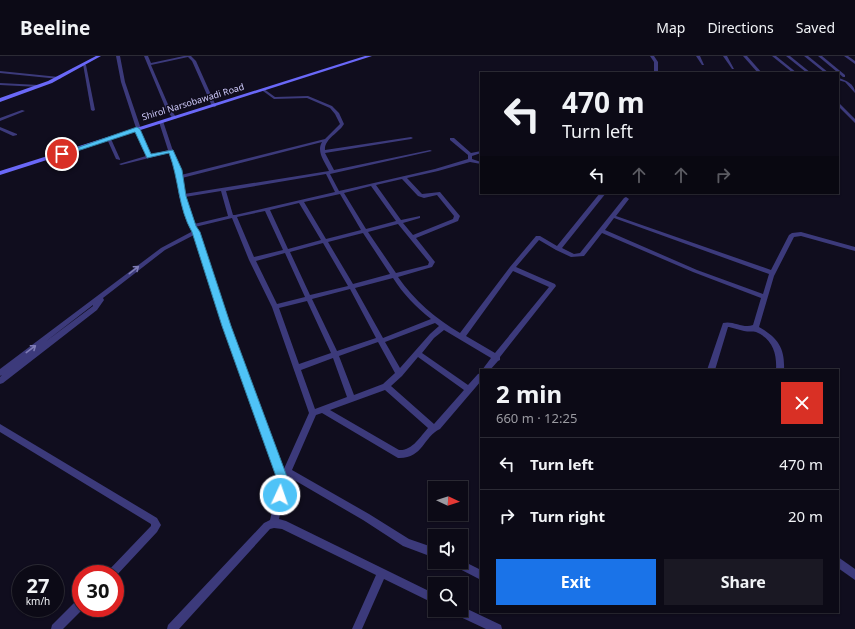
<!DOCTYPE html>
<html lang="en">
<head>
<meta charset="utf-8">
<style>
  body { margin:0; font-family:"Noto Sans",sans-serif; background:#1a1823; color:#f1f3f6; height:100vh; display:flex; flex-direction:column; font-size:15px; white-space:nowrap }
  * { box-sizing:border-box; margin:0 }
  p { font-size:13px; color:#9a9aa1 }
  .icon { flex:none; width:22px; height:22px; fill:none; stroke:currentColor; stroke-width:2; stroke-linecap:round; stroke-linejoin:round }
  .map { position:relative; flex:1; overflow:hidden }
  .details { position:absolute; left:480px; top:313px; width:359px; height:244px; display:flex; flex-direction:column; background:#0c0a16; border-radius:0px; box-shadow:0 1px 3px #0004,0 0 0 1px #2c2b35 }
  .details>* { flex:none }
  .top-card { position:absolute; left:480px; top:16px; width:359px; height:122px; border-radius:0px; box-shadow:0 1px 3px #0004,0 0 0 1px #2c2b35; background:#0c0a16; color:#f1f3f6; overflow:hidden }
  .needle { width:26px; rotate:94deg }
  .fabs { position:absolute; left:428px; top:425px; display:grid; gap:8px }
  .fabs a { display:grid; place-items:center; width:40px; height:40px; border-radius:0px; background:#0c0a16; box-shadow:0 1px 3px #0004,0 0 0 1px #2c2b35; font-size:20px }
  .speed { position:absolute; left:12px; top:509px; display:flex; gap:8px; font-size:20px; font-weight:700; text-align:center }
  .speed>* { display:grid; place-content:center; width:52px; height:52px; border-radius:50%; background:#0c0a16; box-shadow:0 1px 3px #0004,0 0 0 1px #2c2b35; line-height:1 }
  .speed small { font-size:10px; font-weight:400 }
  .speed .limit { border:6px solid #d22; background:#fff; color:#111 }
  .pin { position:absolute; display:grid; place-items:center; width:34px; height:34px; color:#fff; margin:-17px; border:2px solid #fff; border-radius:50%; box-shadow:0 1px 4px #0007 }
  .me { position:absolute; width:44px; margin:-22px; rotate:3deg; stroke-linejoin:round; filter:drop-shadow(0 0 3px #0008) }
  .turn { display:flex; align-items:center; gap:14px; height:84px; padding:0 16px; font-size:18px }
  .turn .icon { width:52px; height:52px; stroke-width:2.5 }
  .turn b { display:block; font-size:28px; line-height:34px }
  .lanes { display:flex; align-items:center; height:38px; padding:0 16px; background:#0003; justify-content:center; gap:20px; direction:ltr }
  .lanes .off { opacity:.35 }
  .round { display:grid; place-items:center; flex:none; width:42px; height:42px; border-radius:0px; background:#1a1823 }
  .headline { display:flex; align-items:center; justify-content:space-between; height:68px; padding:0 16px }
  h1 { font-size:24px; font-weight:700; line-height:30px }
  .cta { display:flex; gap:8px; margin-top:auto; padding:8px 16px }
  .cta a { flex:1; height:46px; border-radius:0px; background:#1a73e8; color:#fff; font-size:16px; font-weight:700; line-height:46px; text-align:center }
  .cta a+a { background:#1a1823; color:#f1f3f6 }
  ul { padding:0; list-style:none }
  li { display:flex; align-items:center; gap:12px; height:52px; padding:0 16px; border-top:1px solid #2c2b35 }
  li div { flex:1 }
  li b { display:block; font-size:15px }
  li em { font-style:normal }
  header { display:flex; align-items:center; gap:24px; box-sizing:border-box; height:56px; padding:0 20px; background:#0c0a16; border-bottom:1px solid #2c2b35 }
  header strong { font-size:19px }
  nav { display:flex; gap:22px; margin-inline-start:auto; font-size:14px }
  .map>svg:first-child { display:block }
</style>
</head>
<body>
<header>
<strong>Beeline</strong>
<nav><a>Map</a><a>Directions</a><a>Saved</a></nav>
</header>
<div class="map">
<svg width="855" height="573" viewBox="0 0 855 573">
  <rect width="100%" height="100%" fill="#100d1e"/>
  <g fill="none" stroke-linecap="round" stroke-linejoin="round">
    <g fill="#3c3a7b" fill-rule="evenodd">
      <path d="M116 0H120L125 26 141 73 140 74 150 99 168 94 159 66 163 65 181 119 325 83 340 68 335 58 330 52 307 42 274 43 263 35V33H264L275 41 308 40 332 50 339 57 344 68C339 77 324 83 325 94L411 81 413 82 411 83 325 97 334 114 430 94 432 95 330 118 339 135 435 113 468 103V99L450 84V82H454L471 97 481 95V97L472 100V103L481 106V108L470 106 438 115 407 122 422 138 440 136 460 160 458 165 416 182 435 206 432 211 398 221C414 244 436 263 460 277L510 211 536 180H540L557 190 600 137H606L562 192 574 198 580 197 624 142 626 141 629 143 616 160 771 214 789 179 792 177 801 176 855 191V195L801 180 794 181 774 220 759 271C778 282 785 292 784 314H776C777 298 773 283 756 276 753 275 748 276 744 275 739 274 734 272 729 271H728L715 314H707L723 267C733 264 743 273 753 269L761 242 693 216 602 177 584 200 571 201 556 194 539 184 516 211 555 228 556 230 500 301V304L498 305 490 314H482L491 302 444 274 434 282 422 297 468 329 478 318 481 317V325L440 373C423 381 423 403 398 402L322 357 316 359 292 414 369 458 409 483 435 492V502L403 490 363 464 289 421 287 426 279 463 286 465 435 538V548L384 523 362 573H352L376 519 282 473 274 472 270 473 179 573H167L168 569 264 467 270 464 279 426 224 270 194 179 165 194 103 242 104 244 97 254 3 327 0 328V321L2 319 0 320V313L161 192 193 175 189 170 179 140 176 114 169 97 121 109 119 108 146 100 135 73 136 72 121 26ZM322 86C316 96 325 106 329 115L184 138 182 122ZM326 118 335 136 235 159H233L226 135ZM402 123 418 140 424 142 437 139 454 160 453 163 413 179 403 167 420 162V160L401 164 376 129ZM371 130 396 165 366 173 344 137ZM221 135 228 160 194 168 185 141ZM340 138 361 174 326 183 304 146ZM299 147 321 184 288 193 270 154ZM265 155 283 194 254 201 237 161ZM232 162 249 204 272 251 309 357 283 415 230 270 199 176 195 171ZM614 162 769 218 763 238 697 214 605 174ZM398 168 429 206 428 209 396 217 368 176ZM363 177 390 218 353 228 328 186ZM323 187 348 230 310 239 290 196ZM285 197 305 241 277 248 256 205ZM513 215 549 231 495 297 466 280ZM393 222C403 238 416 251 431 263L383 282 355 232ZM350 233 376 282 337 295 312 243ZM307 245 331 297 299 308 279 252ZM93 249V250L45 286ZM435 267 439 270 430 278 400 312 385 286ZM378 286 395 317 383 328 354 339 339 300ZM418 301 464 334 434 368 391 330 402 320ZM333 302 347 341 315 353 301 314ZM385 334 428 372C420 381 412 395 399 394L330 354Z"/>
      <path d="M144 0H148L151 7 184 0H191L196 5 216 50 215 51 212 50 192 5 188 1 151 9 170 53 177 62 173 63 166 53Z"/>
      <path d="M650 0H654L658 6V17H654V6Z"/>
      <path d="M696 0H700L704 9H702Z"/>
      <path d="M723 0H727L734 13H732Z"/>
      <path d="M743 0H747L762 17H758Z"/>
      <path d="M772 0H776L797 17H793Z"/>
      <path d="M786 0H790L811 17H807Z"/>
      <path d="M804 0H808L829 17H825Z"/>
      <path d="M818 0H822L845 19V21H843Z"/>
      <path d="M844 0H848L855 5V8Z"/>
      <path d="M83 8 86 9 95 54 93 55 91 54Z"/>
      <path d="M0 15 59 21 61 22 59 23 0 17Z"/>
      <path d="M838 22C846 24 855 28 855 37L845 26 838 24Z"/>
      <path d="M0 27 39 29 41 30 39 31 0 29Z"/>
      <path d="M838 46 855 63V67L838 50Z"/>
      <path d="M22 54 25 55 0 65V62Z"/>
      <path d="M0 71 17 78V79L13 80 0 74Z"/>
      <path d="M107 82 111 83 120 103V104L116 103 107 83Z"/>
      <path d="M0 368 157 462 161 469 157 476 115 521V518H106L108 515 151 470V468L0 376Z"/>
      <path d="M838 501 855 513V524L838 512Z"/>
      <path d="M461 504 481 514V524L452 509 450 506H461Z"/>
      <path d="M81 543V552H84L63 573H51L52 569 77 544Z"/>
      <path d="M461 550 501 569 502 573H486L454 558 453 554H461Z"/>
    </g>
    <g fill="#6a68f8" fill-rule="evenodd">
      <path d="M96 0H101L52 27 0 46V42L48 25Z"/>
      <path d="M365 0H372L0 119V115Z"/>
    </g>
  </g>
  <defs><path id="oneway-shaft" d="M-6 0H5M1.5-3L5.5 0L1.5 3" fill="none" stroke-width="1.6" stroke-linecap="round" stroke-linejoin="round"/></defs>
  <g stroke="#7f7cb6">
    <use href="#oneway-shaft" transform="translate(134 214) rotate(-38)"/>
    <use href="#oneway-shaft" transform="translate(31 293) rotate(-37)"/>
  </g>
  <path fill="#4fc3f7" stroke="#337fa1" d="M137 71 140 73 151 98 173 94 182 114 186 140 196 170 200 176 231 270 289 426 284 443 280 445 276 443 274 439 278 426 222 270 192 176C178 152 179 123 169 97L147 102 135 76 65 99 59 98Z"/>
  <g text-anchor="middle" stroke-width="3" stroke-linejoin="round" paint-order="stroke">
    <g font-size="9" fill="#d1ccfd" stroke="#100d1e">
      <text transform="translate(193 46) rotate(-17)" y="3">Shirol Narsobawadi Road</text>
    </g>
  </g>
</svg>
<div class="fabs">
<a><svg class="needle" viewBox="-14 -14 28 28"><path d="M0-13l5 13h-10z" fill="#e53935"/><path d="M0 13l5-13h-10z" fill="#9a9aa1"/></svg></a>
<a><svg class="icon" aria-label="sound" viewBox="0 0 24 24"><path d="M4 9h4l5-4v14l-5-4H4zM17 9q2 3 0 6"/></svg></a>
<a><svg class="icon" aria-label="search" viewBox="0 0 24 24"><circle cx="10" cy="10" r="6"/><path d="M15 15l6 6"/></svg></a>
</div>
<div class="speed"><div>27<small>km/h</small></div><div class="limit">30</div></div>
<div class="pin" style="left:62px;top:98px;background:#d93025"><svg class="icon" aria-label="arrive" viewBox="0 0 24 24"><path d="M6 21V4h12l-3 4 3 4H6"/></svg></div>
<svg class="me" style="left:280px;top:439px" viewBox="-20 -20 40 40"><circle r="17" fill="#4fc3f7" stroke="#fff" stroke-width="3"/><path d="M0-11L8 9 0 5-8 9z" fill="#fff"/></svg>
<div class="top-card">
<div class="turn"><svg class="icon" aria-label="left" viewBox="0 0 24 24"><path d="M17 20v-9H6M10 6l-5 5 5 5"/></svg><div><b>470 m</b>Turn left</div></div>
<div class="lanes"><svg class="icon" aria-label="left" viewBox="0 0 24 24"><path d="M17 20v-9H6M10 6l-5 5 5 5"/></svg><svg class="icon off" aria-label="ahead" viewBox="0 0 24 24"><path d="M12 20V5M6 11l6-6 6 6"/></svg><svg class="icon off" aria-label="ahead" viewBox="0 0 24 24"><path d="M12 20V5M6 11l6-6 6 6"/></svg><svg class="icon off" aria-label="right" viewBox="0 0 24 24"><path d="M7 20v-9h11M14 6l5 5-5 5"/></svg></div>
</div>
<section class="details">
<div class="headline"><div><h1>2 min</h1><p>660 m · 12:25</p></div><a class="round" style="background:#d93025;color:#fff"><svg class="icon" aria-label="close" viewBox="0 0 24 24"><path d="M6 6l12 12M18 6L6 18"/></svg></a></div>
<ul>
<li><svg class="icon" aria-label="left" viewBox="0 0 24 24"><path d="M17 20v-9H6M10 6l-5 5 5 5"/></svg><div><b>Turn left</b></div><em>470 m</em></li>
<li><svg class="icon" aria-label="right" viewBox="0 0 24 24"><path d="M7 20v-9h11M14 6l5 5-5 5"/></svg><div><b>Turn right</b></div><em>20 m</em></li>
</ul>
<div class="cta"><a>Exit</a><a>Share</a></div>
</section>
</div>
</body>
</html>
